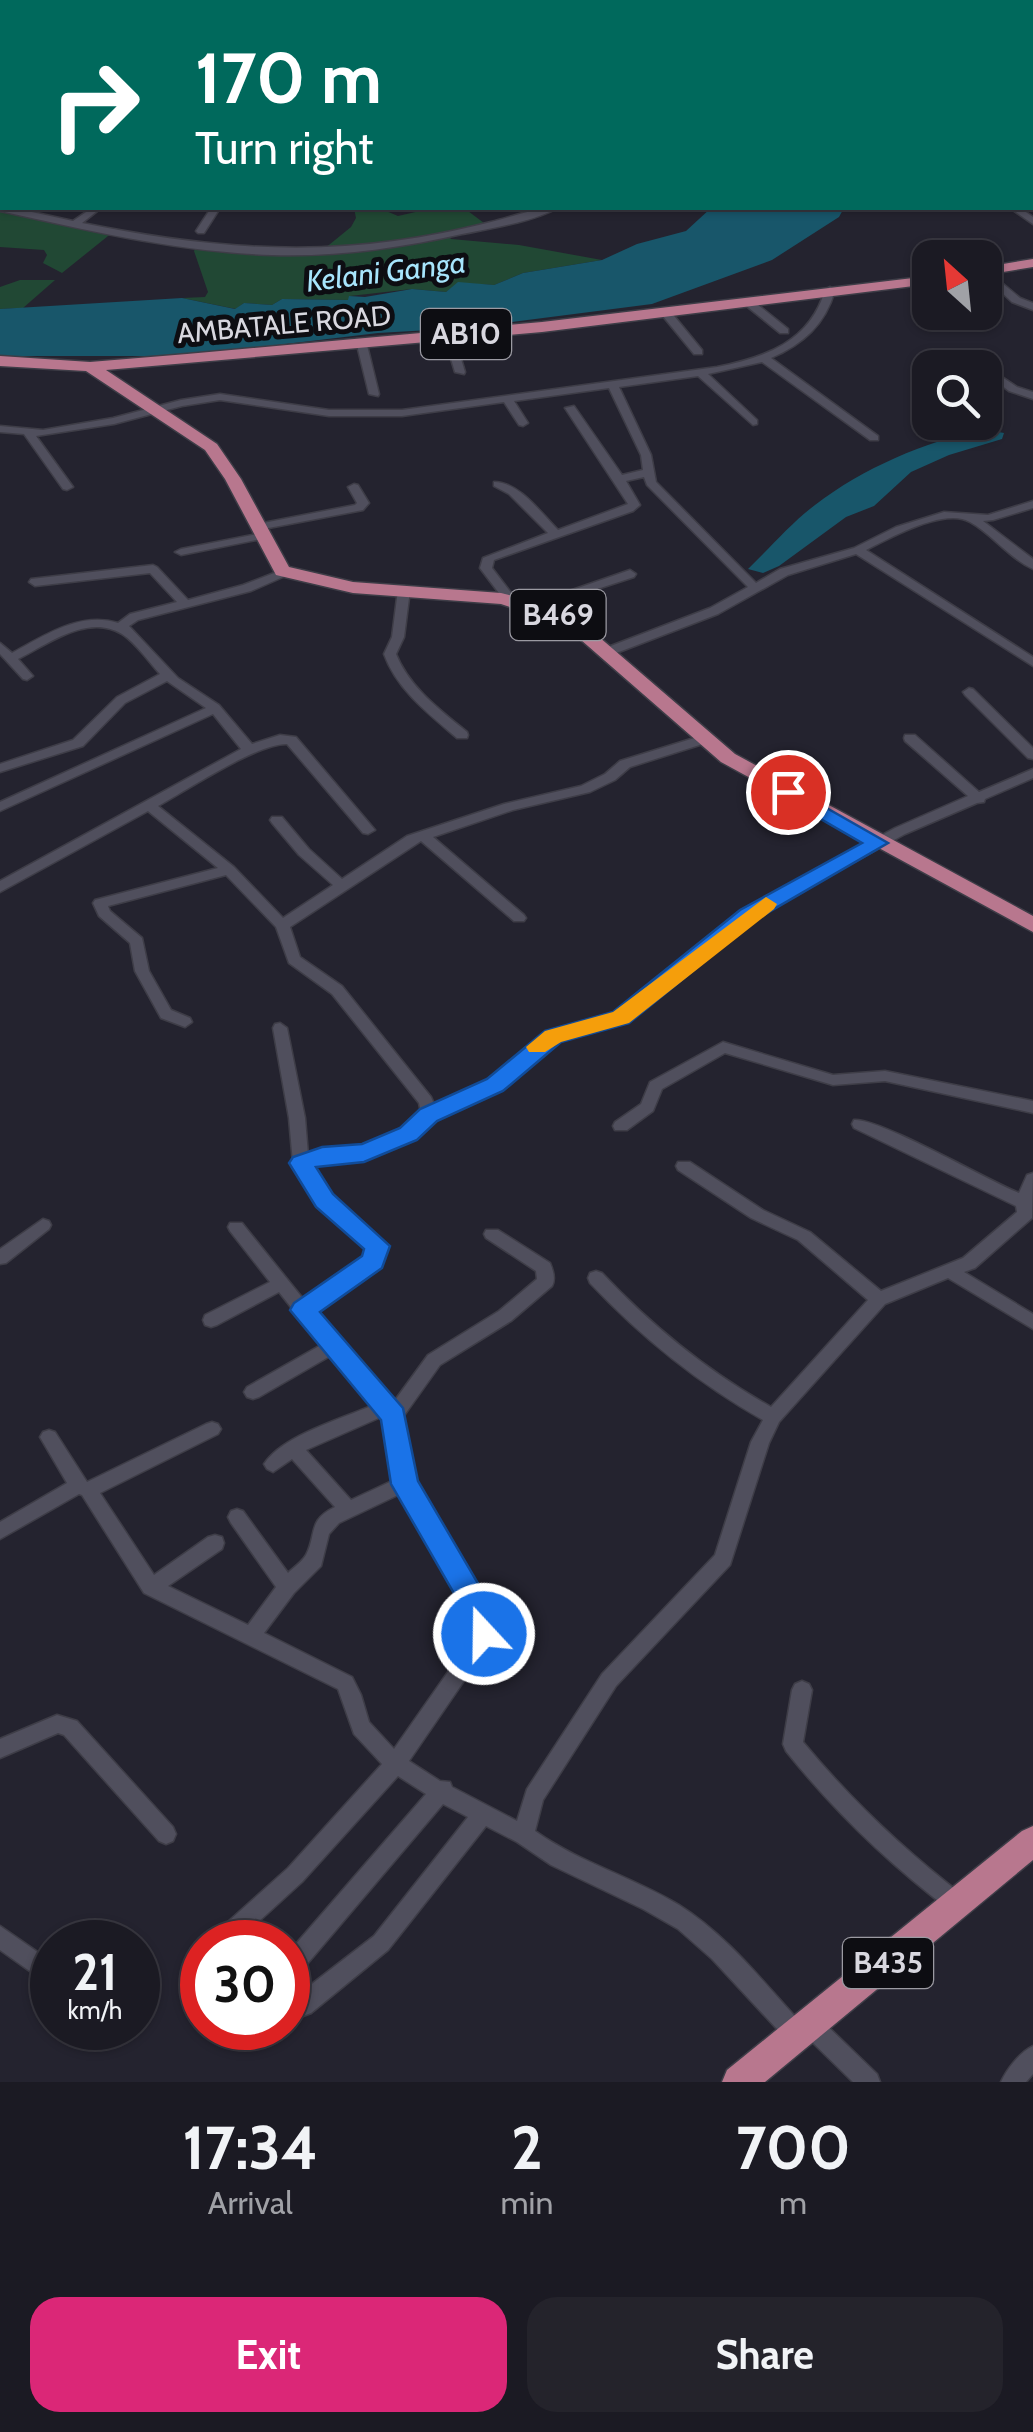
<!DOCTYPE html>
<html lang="en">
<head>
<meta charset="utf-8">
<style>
  body { margin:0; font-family:Cabin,sans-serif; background:#24232b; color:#f1f3f6; height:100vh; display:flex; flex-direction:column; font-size:38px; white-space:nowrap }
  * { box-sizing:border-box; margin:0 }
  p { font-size:32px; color:#a0a1a6 }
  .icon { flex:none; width:55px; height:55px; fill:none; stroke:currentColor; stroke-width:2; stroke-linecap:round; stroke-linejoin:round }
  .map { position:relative; height:2082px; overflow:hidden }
  .details { display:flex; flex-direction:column; background:#1b1a23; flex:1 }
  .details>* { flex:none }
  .banner { position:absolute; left:0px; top:0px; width:1035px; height:210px; box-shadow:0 2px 8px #0004,0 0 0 2px #393841; background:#00695c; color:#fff; overflow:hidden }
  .needle { width:65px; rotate:333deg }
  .fabs { position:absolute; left:912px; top:240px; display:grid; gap:20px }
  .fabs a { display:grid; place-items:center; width:90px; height:90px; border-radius:20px; background:#1b1a23; box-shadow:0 2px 8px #0004,0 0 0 2px #393841; font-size:50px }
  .speed { position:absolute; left:30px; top:1920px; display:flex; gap:20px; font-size:50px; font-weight:700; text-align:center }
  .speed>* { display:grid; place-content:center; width:130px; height:130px; border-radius:50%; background:#1b1a23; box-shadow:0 2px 8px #0004,0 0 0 2px #393841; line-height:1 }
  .speed small { font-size:25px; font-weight:400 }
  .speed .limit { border:15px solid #d22; background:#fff; color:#111 }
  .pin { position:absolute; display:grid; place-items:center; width:85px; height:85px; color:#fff; margin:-42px; border:5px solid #fff; border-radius:50%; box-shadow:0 2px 10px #0007 }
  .me { position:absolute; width:110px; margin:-55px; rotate:339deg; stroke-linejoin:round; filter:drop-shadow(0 0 8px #0008) }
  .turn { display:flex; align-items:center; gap:35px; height:210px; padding:0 30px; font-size:45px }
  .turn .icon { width:130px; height:130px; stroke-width:2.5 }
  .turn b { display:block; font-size:70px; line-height:85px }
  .eta { display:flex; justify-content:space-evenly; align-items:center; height:170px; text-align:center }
  .eta b { font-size:60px; font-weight:700; line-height:70px }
  .primary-button { display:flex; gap:20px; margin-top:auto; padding:20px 30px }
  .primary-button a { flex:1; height:115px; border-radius:30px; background:#db2777; color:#fff; font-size:40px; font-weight:700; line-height:115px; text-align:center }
  .primary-button a+a { background:#24232b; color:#f1f3f6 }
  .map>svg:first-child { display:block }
</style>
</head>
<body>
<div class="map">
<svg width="1033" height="2082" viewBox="0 0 1033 2082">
  <rect width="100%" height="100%" fill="#24232f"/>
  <g fill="#214834">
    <path d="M0 208 113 232 62 273 43 263 47 255 44 250 0 247Z"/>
    <path d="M354 208H379L398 216 433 208H464L488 226 449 236 451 239 519 245 602 260 523 273 494 285 459 283 446 292 412 289 350 296 349 300 282 299 272 305 244 303 236 309 182 298 205 297 208 292 194 251 197 245 237 251 324 249 351 227 356 218Z"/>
    <path d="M20 280H55L23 308 0 309V287Z"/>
  </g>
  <g fill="#18566a">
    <path d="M711 208H844L839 217 772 260 652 304 464 328 378 333 185 356H0V309L182 298 235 309 244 303 272 305 282 299 348 300 349 296 365 297 412 289 446 292 458 282 494 285 523 273 602 260 637 244 686 231Z"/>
    <path d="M983 429 1004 433 1002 439 949 455 911 472 874 506 846 517 779 566 763 573 748 569C770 548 791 523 815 505 863 468 925 442 983 429Z"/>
  </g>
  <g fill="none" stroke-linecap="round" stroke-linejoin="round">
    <g stroke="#3e3d47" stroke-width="3">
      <g id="street">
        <path d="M927 0H949L944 2H924Z"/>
        <path d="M2 100V112L0 113V101Z"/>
        <path d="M2 129V135L0 136V130Z"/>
        <path d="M0 205 73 221 92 208H101L82 223C186 244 288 256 394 241 426 237 459 230 491 222 512 217 536 207 558 208 531 222 493 228 462 234 400 248 336 257 272 255 180 252 90 231 0 211Z"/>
        <path d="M211 208H220L204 233H198L196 231Z"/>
        <path d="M1010 208H1020L1033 217V224Z"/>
        <path d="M985 269 1020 298 1033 303V310L1012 302 985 277Z"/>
        <path d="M830 287 835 290C825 325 803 344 771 358L878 436V440H870L762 362 708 374 757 420V424L753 425 698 376 619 387 651 455 656 482 756 583 780 569 854 548 896 527 944 512 988 515 1033 501V508L993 520 983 521 1033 559V569C1009 558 992 534 970 522 945 507 890 538 866 550L1033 657V666L856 554 788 575 718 614 611 655H603V649L710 608 748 587 647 485 644 477 626 481 640 505 633 511 494 560 492 568 515 598 509 602 505 601 480 568 483 558 548 533 509 494 494 486V482C519 482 541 513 558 530L628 504 565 408 574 406 622 475 643 470 641 455 609 388 514 401 528 423 523 426 519 425 504 402 402 416H329L220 400 182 406 114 424 36 436 73 487 67 490 63 489 24 434 0 432V426L43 430 113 418 181 400 220 394 329 410H402L717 367C766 357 810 342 825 290Z"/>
        <path d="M744 300H752L788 329V333H780L744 304Z"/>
        <path d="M662 311H670L702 350V354H694L662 315Z"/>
        <path d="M449 333 454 336 465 372 464 374 455 372 444 336Z"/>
        <path d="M357 339 366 341 379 394 378 396 369 394 356 341Z"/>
        <path d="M987 367 1017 387 1033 392V399L1009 391 985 373 984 368Z"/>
        <path d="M354 484 358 485 369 503 363 510 258 530 252 527 258 524 355 505 357 503 348 487Z"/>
        <path d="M262 533 266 534V538L181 555 175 552 181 549Z"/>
        <path d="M153 565 157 567 188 600 243 585 282 570H290L292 573 251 591 138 620 129 626 178 678 219 705 252 744 280 735 296 737 375 830 368 834 363 833 287 744C258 743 187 790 158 806L234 867 283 918 333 885 299 855 272 823 270 820 272 817H282L309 849 342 879 407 836 504 804 581 786 605 774 620 761 704 735 710 739 709 742 630 767 615 780 590 792 513 810 433 837 524 915 526 918 524 921H514L421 841 290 927 300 957 342 986 431 1097 435 1106 490 1081 548 1033 616 1013 742 912 771 895 895 828 968 796 905 741 904 738 905 735H915L979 792 1033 769V778L985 799 984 802 977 803 905 834 752 918 626 1021 558 1041 500 1089 434 1119 397 1146 366 1158 311 1166 331 1196 386 1246 379 1266 313 1312 393 1403 428 1355 499 1311 537 1279 536 1271 486 1238 484 1234 486 1230H498L550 1263C553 1270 556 1279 552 1286L511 1321 440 1365 403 1417 413 1483 495 1621 492 1640 409 1761 440 1781 450 1782 452 1787 517 1821 527 1789 602 1674 715 1555 751 1442 763 1420C698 1383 641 1337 590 1283L588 1278 590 1273 596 1271 602 1273C652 1326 707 1371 771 1407L868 1300 798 1240 751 1218 678 1170 676 1166 678 1162H690L763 1210 810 1232 881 1291 963 1258 1017 1212 1016 1206 854 1128 852 1124 854 1120C877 1117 989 1181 1019 1193L1027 1175 1033 1173 1032 1218 975 1268 964 1272 1033 1314V1329L948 1278 885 1304 779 1422 769 1443 730 1565 616 1686 543 1800 535 1831C580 1863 633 1877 679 1905 727 1935 763 1982 801 2023L803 2018 811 2015 819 2018 877 2074 880 2082H853L808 2038 806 2043 798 2046 790 2043 712 1959 678 1929 643 1909 551 1865 517 1842 486 1826 388 1950 311 2013 303 2016 295 2013 292 2005 295 1997 374 1936 468 1817 443 1804 296 1977 288 1979V1953L426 1794 398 1776 302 1882 236 1942H219L216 1936 220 1929 288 1868 382 1764 354 1734 338 1689 144 1593 82 1495 79 1494 0 1539V1522L67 1483 40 1437 43 1432 49 1430 55 1432 87 1482 206 1424 212 1422 218 1424 221 1429 218 1434 100 1493 154 1575 208 1537 215 1535 222 1537 224 1543 222 1549 168 1586 248 1625 276 1587 231 1523 228 1517 231 1511 237 1509 243 1511 288 1573C293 1568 302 1562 306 1555 317 1535 307 1520 335 1507L292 1459 273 1472 267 1469 264 1464C283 1435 342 1419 373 1405L330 1356 259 1397 253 1399 247 1397 244 1392 247 1387 321 1345 279 1292 217 1325 211 1327 205 1325 203 1320 205 1315 270 1282 230 1231 228 1227 230 1223H242L304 1300 366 1257 369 1248 319 1204 293 1163 289 1118 273 1028 275 1024 280 1023 287 1028 305 1118 308 1155 369 1145 394 1133 421 1113 419 1103 332 994 289 963 276 927 226 875 108 906 110 911 142 938 149 971 171 1010 190 1018 192 1022 185 1027 161 1018 135 971 130 943 99 916 93 903 95 900 218 868 148 811 0 892V881L241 749 213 714 0 811V802L206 708 167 681 125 703 83 746 0 772V764L73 740 117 697 160 674C149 662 136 643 122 634 88 613 48 644 18 659L33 676 27 680 23 679 0 654V643L12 653C44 636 80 611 118 623L130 614 177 602 150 573 35 586 29 582 31 579ZM381 1417 386 1420 394 1480 351 1500 306 1450ZM400 1494 476 1622V1632L394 1749 369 1722 361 1695 352 1677 264 1633 294 1593 321 1566 329 1534 339 1523Z"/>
        <path d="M630 570 636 574 634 577 539 608 535 609 529 605Z"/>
        <path d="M404 586 410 590 404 637 396 654C409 687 440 710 467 732L468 735 467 738H457C429 714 397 690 384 654L392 637 398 590Z"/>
        <path d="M969 688 973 689 1033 748V759L1028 758 965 695 963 692Z"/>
        <path d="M723 1042 833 1075 885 1071 1033 1101V1113L885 1081 833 1085 725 1053 662 1089 653 1111 627 1130H615L613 1126 615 1122 641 1104 650 1082Z"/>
        <path d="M43 1219 49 1221 51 1225 49 1229 6 1263 0 1264V1249Z"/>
        <path d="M802 1681 809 1684 812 1690 803 1742C851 1800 905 1851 965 1897L968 1904 965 1911 958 1914 951 1911C889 1864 834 1811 786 1751L783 1744 792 1690 795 1684Z"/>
        <path d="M57 1715 77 1721 173 1827 176 1834 173 1841 166 1844 159 1841 64 1735 58 1733 0 1758V1739Z"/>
        <path d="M0 1926 49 1960 52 1968 49 1976 41 1979 0 1950Z"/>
        <path d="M1033 2046V2074L1026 2082H1001C1007 2069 1020 2052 1033 2046Z"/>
      </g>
    </g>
    <g stroke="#3e3d47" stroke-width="22">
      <path id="secondary" d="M578 2 593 0"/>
    </g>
    <g stroke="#3e3d47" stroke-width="3">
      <g id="primary">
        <path d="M433 0H447L448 2H435Z"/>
        <rect x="0" y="71" width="2" height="8"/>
        <path d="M1033 259V267L985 275V267Z"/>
        <path d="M930 276V284L542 332 106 370 217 444 241 479 289 567 353 582 501 593 543 603 577 618 735 754 1033 916V932L721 762 565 626 501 604 353 593 276 575 225 479 205 450 86 371 0 366V356L90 362 187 354 542 322Z"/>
        <path d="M1033 1826V1860L765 2082H722L727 2070 1022 1831Z"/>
      </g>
    </g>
    <use href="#street" fill="#504f5d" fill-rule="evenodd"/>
    <use href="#secondary" stroke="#504f5d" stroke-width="20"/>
    <use href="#primary" fill="#b8778e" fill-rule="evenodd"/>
  </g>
  <path fill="#1a73e8" stroke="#114b97" stroke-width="2.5" d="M788 786 888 843 755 920 629 1023 561 1042 503 1091 437 1121 417 1140 364 1162 316 1167 333 1194 390 1246 382 1268 320 1312 403 1408 418 1481 500 1621 495 1643 484 1647 474 1643 471 1623 391 1484 381 1420 290 1310 294 1303 362 1256 364 1249 316 1207 289 1163 293 1157 322 1147 362 1144 400 1128 420 1109 487 1079 545 1031 613 1012 740 910 862 843 781 796 778 792Z"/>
  <path fill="#f59e0b" d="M766 897 777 904 774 909 629 1023 561 1042 545 1052H529L526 1047 545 1031 613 1012Z"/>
  <g text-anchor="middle" stroke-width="10" stroke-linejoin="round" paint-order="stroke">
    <g font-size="28" fill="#d8d7df" stroke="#0d0d12">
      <text transform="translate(284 324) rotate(-5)" y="10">AMBATALE ROAD</text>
    </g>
    <g font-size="30" font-style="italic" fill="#a7e5fc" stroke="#0d0d12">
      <text transform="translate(386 272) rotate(-7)" y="10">Kelani Ganga</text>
    </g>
    <g fill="#0d0d12" stroke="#9b9aa2" stroke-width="2.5">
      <rect x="421" y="309" width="90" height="50" rx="8"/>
      <rect x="510.5" y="590" width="95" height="50" rx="8"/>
      <rect x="843" y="1938" width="90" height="50" rx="8"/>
    </g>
    <g font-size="30" font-weight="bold" fill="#d8d7df">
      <text x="466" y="344">AB10</text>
      <text x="558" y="625">B469</text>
      <text x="888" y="1973">B435</text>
    </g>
  </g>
</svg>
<div class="fabs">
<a><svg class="needle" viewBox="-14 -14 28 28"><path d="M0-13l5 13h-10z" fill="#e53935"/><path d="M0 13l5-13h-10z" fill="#a0a1a6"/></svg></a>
<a><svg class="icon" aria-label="search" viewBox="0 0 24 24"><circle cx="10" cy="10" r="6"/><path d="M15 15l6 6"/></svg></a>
</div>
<div class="speed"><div>21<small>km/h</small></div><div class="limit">30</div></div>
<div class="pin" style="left:788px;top:792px;background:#d93025"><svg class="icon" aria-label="arrive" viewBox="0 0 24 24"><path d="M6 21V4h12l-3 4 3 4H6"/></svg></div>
<svg class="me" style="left:484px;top:1634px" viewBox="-20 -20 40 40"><circle r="17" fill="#1a73e8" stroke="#fff" stroke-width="3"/><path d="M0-11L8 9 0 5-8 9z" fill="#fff"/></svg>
<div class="banner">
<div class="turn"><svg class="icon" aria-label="right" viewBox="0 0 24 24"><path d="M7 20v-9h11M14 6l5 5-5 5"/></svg><div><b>170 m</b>Turn right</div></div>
</div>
</div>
<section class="details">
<div class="eta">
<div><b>17:34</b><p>Arrival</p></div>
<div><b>2</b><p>min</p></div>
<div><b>700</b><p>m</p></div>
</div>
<div class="primary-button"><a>Exit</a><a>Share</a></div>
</section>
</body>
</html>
